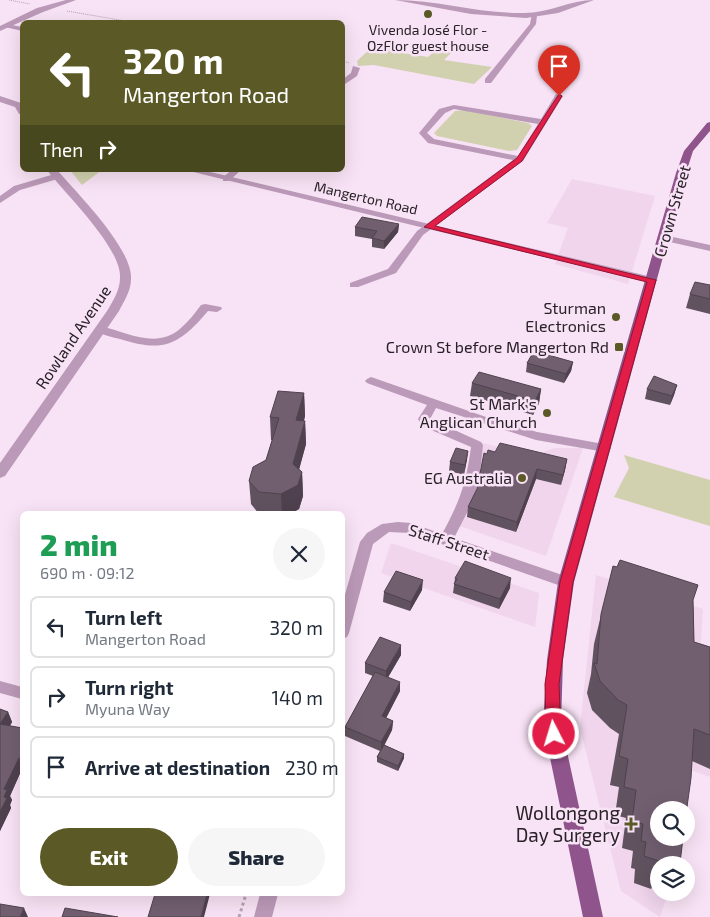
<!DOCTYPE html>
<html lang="en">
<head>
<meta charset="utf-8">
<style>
  body { margin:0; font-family:"Exo 2",sans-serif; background:#f6f6f7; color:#1f2937; height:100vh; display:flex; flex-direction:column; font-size:19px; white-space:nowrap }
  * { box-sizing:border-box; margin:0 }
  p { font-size:16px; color:#747a83 }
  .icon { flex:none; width:28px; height:28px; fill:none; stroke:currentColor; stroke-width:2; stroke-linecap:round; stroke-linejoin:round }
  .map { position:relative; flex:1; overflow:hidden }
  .side { position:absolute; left:20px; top:511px; width:325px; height:385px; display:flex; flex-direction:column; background:#fff; border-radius:8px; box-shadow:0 5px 20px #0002 }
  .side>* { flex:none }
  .banner { position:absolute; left:20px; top:20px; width:325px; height:152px; border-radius:8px; box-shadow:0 5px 20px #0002; background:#5b5a26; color:#fff; overflow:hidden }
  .buttons { position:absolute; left:650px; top:801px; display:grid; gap:10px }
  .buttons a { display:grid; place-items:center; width:45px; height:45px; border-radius:50%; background:#fff; box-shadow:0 5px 20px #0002; font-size:25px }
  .pin { position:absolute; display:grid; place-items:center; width:42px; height:42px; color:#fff; margin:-51px -21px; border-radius:50% 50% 50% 0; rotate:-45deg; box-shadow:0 0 5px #0007 }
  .pin .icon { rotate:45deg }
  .me { position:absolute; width:55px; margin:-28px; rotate:355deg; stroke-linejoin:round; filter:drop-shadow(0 0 4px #0008) }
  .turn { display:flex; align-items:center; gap:18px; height:105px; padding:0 20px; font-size:22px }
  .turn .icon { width:65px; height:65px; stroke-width:2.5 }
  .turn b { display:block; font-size:35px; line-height:42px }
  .then { display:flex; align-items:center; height:48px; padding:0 20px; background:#0003; gap:10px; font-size:19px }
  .round { display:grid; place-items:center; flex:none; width:52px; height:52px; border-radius:26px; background:#f6f6f7 }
  .head { display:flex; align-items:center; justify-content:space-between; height:85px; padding:0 20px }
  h1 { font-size:30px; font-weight:800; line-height:38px; color:#1e9e55 }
  .action { display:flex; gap:10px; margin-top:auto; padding:10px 20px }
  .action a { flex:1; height:58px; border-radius:30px; background:#5b5a26; color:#fff; font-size:20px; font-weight:800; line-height:58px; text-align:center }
  .action a+a { background:#f6f6f7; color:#1f2937 }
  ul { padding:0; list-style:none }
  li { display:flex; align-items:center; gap:15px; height:62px; margin:0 10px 8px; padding:0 10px; border:2px solid #e0e1e3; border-radius:8px }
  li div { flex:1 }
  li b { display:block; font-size:19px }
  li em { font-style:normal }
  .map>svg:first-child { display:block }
</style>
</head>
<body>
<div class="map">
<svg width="710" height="917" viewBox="0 0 710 917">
  <rect width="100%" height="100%" fill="#f8e2f5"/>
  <g fill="#f0d5ed">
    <path d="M572 179 655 196 628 284 555 264 568 228 547 223Z"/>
    <path d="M483 443 533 456 554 448H583L546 556 451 523Z"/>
    <path d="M391 543 539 593 535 627 381 573Z"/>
    <path d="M596 575 703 609 699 666 710 670V777L684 768 659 810V892L668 893 660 917 621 891 580 728Z"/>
  </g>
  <g fill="#d1d1af">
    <path d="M442 45 457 47 444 60 492 67 474 84 374 65 358 66 357 61 371 48 428 57Z"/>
    <path d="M464 110 528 123 532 126 517 150 509 151 437 136 434 133 455 111Z"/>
    <path d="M70 170H102L82 185Z"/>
    <path d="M624 455 710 480V526L614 497 629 468Z"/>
  </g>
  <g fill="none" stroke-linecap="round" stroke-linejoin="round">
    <g stroke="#b4a2b1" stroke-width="1" stroke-dasharray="1 1" stroke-linecap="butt">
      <path d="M9 0 30 4"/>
      <path d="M67 11 131 22"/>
      <path d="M342 61 349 63"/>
    </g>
    <path stroke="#b4a2b1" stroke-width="3" stroke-dasharray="3 3" stroke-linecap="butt" d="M239 917 246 894"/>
    <g fill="#bb99b8" fill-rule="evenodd">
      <path d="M532 14 537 15 536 24 491 83H485V79L530 24Z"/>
      <path d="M7 24 22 27V31L5 27 4 26Z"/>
      <path d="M353 66 360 68 357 76 342 86V80L351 73Z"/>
      <path d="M556 94 563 96 523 161 423 235 396 273 358 287H350V283L388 269 417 231 513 160 428 143 419 133 439 109 454 105 541 119ZM454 109 538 124 518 156 434 139 427 133 445 113Z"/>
      <path d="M232 170H241L229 181H223V177Z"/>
      <path d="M58 173 62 176 61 178 20 190 0 203V196L14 186Z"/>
      <path d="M664 235 710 245V251L661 240 659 238Z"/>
      <path d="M205 304 221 307 222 309 217 312 208 311C179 345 164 353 120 339 112 337 100 335 95 329L100 326C127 332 157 350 181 328 189 321 195 313 201 305Z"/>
      <path d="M371 377 486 417 537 432 609 445 611 448 609 451 605 452 536 440 436 408 430 419 481 442 483 445 480 473 474 499 454 538 571 578 573 582 571 586 566 587 561 586 410 533 389 532 373 544 349 633 347 637 342 639V605L360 542 367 533 382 524 398 522 411 523 442 534C460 501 466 484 471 447L422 426 418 419 427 405 367 383 365 381 367 379Z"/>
      <path d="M0 681 22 687V699L0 693Z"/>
      <path d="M260 894H278L272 917H254Z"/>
    </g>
    <g fill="#bb99b8" fill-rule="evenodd">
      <path d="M66 0H76L43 12 0 31V26L37 8Z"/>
      <path d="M395 0C438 0 480 14 524 13 549 13 571 0 594 0L558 13 526 18 471 14Z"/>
      <path d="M0 96 21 103 22 114H19L15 107 0 102Z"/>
      <path d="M47 170H57C77 193 133 249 131 279 131 291 124 301 119 311L5 476 0 478V463L107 311C113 301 120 290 120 278 122 248 66 195 47 170Z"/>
      <path d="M185 170H202L652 277 658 280 652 283Z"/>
    </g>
    <path fill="#90548c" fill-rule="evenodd" d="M710 122V131L693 151 686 173 574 582 563 660 561 724 603 917H583L543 724 547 660 558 582 676 173 684 151 707 123Z"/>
  </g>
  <g fill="#61525f">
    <path d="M399 224 398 232 384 249 372 247V239L355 236V227Z"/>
    <path d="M710 285V314L686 308 690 294Z"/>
    <path d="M573 362 571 371 564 383 526 372 527 363Z"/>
    <path d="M472 383 541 389 539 403 533 415 470 396Z"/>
    <path d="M677 385 674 395 670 405 645 399 647 389Z"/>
    <path d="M304 393 305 416 304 421H305L306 444 299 470 302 472 303 496 299 509 290 514H259L251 504 249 481 266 460 272 440H271L270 417Z"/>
    <path d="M468 451 464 475 449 471 450 462Z"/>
    <path d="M495 452 567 459 565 470 561 485 536 479 516 532 467 517 468 507 477 489 487 454Z"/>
    <path d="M613 566 693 600 694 642 710 647V769L692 761 680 863 679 865H659V887L653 885 651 889 634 883 635 869 631 868 633 851 622 848 626 818 615 815 619 787 610 785 619 734 610 728 592 710 587 693 591 674 594 644Z"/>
    <path d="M455 578 510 588 499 609 453 593Z"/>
    <path d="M422 590 410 611 383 602 384 592Z"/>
    <path d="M401 655 388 677 400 691 386 718 393 721 392 730 384 745 404 754V758L398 771 377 762V757L380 751 345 736V727L373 676 365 673V663Z"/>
    <path d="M0 709 8 712 12 722 10 726 22 728V769L10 796 12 800 10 805 11 808 0 831Z"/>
  </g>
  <g fill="#4f424e">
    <path d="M399 224 398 232 384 249V241Z"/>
    <path d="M573 362 571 371 564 383 566 374Z"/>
    <path d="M677 385 674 395 670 405 672 396Z"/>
    <path d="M541 389 539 403 533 415 535 401Z"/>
    <path d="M304 393 305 416 297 443 296 420Z"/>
    <path d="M305 421 306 444 294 487 302 472 303 496 299 509 290 514H282L281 494 293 464Z"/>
    <path d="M468 451 467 460 464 475 465 465Z"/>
    <path d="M567 459 565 470 561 485 563 475Z"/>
    <path d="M537 469 536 479 516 532 517 522Z"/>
    <path d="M511 578 510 588 499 609 500 599Z"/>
    <path d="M423 580 422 590 410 611 411 602Z"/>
    <path d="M401 645V655L386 681V671Z"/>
    <path d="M400 682V691L382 726V716Z"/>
    <path d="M8 712 12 722 4 735 0 724Z"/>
    <path d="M393 721 392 730 381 752V742Z"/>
    <path d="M404 754V758L398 771V766Z"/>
    <path d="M19 758 22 769 10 796 12 800 10 805 11 808 0 831V812L4 797V789Z"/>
    <path d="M207 894H210L204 917H201Z"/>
    <path d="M24 908 28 917H20Z"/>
  </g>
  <g fill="#715f6f" stroke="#4f424e">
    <path d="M362 217 399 224 384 241 372 238 377 231 355 227Z"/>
    <path d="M695 282 710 285V299L690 294Z"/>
    <path d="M534 351 573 362 566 374 527 363Z"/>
    <path d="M479 372 541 389 535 401 472 383Z"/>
    <path d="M654 376 677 385 672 396 647 389Z"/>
    <path d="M278 391 304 393 296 420 305 421 293 464 302 472 298 485 281 494 259 492 249 481 253 467 266 460 279 418 270 417Z"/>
    <path d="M500 443 567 459 563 475 537 469 517 522 468 507 477 489 484 453 487 454 488 450 495 452Z"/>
    <path d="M456 448 468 451 465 465 450 462Z"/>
    <path d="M620 560 698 585 693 600 694 642 710 647V735L694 729 691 778 686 814V810H659V838H683L680 863 663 858 662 862 644 856 646 842 641 841 643 824 632 821 636 790 624 787 628 759 619 756 627 705 618 700 600 681 594 663 597 664 601 614 613 566 617 567Z"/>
    <path d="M465 561 511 578 500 599 454 584 457 579 455 578Z"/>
    <path d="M396 571 423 580 411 602 384 592Z"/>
    <path d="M380 637 401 645 386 671 365 663Z"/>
    <path d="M375 672 400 682 382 716 393 721 381 742 345 727Z"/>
    <path d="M0 709 8 712 0 724Z"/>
    <path d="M0 724 22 728V759L19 758 4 789 7 790 4 797 7 798 0 812Z"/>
    <path d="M384 745 404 754 398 766 377 757Z"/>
    <path d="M155 894H207L201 917H148Z"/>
    <path d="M0 904 24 908 20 917H0Z"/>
    <path d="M65 908 118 917H62Z"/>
  </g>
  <path fill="#e11d48" stroke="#92132f" d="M559 94 562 96 522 161 435 226 656 280 573 582 559 684 561 734 559 739 554 741 548 739 546 734 545 684 560 582 647 282 424 227 517 158Z"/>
  <g fill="#5b5a26" stroke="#f8e2f5" stroke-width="2">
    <circle cx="428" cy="14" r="5"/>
    <circle cx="616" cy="317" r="5"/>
    <rect x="614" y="342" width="10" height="10" rx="2.5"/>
    <circle cx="547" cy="413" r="5"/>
    <circle cx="522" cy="478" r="5"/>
    <path d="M628.5 816.5h5v5h5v5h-5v5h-5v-5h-5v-5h5z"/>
  </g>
  <g text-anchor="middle" stroke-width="5" stroke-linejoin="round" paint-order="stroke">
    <g font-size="14" fill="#292128" stroke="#f8e2f5">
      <text x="428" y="35">Vivenda José Flor -<tspan x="428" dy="16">OzFlor guest house</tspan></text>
    </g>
    <g font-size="14" fill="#292128" stroke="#f8e2f5">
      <text transform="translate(366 198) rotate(13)" y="5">Mangerton Road</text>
    </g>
    <g font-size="16" fill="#292128" stroke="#f8e2f5">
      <text transform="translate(672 211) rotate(-74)" y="6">Crown Street</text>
      <text transform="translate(73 337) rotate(-56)" y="6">Rowland Avenue</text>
      <text transform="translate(449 542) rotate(18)" y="6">Staff Street</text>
    </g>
    <g font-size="16" fill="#292128" stroke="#f8e2f5" text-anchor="end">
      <text x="606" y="314">Sturman<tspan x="606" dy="18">Electronics</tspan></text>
      <text x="609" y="353">Crown St before Mangerton Rd</text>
      <text x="537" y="410">St Mark's<tspan x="537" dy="18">Anglican Church</tspan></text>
      <text x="512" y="484">EG Australia</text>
    </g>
    <g font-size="19" fill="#292128" stroke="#f8e2f5" text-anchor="end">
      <text x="620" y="820">Wollongong<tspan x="620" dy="22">Day Surgery</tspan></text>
    </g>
  </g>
</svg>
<div class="buttons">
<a><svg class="icon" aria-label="search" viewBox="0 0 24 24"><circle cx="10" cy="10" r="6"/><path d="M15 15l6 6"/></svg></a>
<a><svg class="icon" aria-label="layers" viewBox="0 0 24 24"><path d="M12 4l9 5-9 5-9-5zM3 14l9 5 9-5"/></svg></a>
</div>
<div class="pin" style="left:559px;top:96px;background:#d93025"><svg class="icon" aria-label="arrive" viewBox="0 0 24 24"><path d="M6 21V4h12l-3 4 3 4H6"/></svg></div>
<svg class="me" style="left:554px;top:734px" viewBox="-20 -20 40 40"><circle r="17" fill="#e11d48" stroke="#fff" stroke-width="3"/><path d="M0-11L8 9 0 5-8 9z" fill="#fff"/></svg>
<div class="banner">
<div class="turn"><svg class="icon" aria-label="left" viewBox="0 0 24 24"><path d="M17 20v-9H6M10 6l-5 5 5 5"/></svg><div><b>320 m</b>Mangerton Road</div></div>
<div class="then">Then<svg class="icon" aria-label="right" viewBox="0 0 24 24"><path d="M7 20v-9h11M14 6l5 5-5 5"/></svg></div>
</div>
<section class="side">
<div class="head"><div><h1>2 min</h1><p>690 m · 09:12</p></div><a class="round"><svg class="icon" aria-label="close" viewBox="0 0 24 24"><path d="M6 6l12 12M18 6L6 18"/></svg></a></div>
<ul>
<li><svg class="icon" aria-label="left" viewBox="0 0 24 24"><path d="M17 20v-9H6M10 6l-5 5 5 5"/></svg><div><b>Turn left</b><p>Mangerton Road</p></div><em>320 m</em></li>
<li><svg class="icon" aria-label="right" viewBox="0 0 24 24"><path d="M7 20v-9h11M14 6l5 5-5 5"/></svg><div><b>Turn right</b><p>Myuna Way</p></div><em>140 m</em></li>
<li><svg class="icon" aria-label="arrive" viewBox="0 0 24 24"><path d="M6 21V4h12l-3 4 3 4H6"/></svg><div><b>Arrive at destination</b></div><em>230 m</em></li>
</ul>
<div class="action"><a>Exit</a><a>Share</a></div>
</section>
</div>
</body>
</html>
